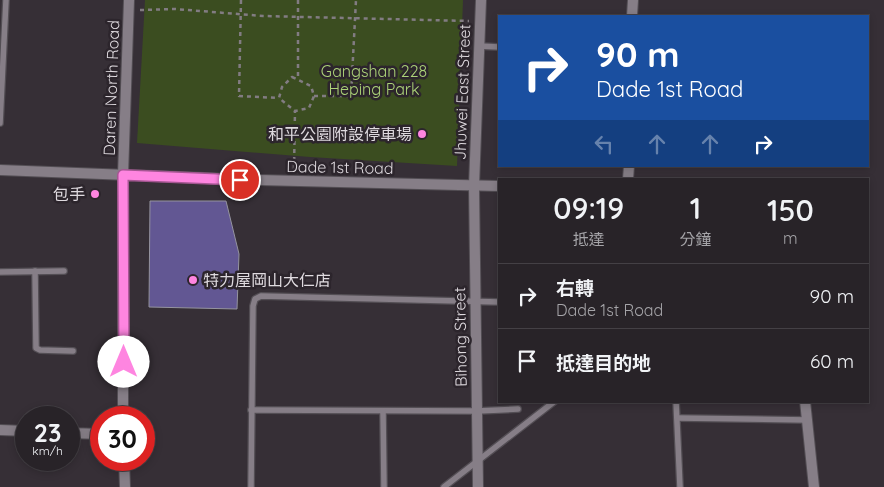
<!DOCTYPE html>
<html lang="zh-TW">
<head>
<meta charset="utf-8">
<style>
  body { margin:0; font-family:Quicksand,"Noto Sans TC",sans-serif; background:#342f34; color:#f1f3f6; height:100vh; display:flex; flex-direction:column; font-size:19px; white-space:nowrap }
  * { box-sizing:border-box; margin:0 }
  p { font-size:16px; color:#a5a4a8 }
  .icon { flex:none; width:28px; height:28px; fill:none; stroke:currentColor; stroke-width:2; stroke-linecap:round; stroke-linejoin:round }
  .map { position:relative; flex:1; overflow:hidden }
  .sheet { position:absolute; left:498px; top:178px; width:371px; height:225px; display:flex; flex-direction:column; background:#282328; border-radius:0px; box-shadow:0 2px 8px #0003,0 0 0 1px #444045 }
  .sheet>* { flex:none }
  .banner { position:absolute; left:498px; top:15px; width:371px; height:152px; border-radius:0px; box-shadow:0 2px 8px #0003,0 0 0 1px #444045; background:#1a4fa0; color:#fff; overflow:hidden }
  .speed { position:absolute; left:15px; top:406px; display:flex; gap:10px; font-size:25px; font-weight:700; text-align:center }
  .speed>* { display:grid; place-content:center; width:65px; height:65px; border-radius:50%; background:#282328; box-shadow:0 2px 8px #0003,0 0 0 1px #444045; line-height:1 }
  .speed small { font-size:12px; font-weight:400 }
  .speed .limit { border:8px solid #d22; background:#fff; color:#111 }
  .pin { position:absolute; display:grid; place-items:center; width:42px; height:42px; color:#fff; margin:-21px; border:2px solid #fff; border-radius:50%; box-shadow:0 1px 5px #0007 }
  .me { position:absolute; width:55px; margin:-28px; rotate:0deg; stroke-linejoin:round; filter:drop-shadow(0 0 4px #0008) }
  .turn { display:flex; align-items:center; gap:18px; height:105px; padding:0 15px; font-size:22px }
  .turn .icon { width:65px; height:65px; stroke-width:2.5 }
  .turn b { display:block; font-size:35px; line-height:42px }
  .lanes { display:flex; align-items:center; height:48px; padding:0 15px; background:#0003; justify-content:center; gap:25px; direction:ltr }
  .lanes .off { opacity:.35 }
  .eta { display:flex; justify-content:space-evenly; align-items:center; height:85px; text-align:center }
  .eta b { font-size:30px; font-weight:600; line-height:35px }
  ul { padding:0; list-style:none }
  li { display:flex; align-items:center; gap:15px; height:65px; padding:0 15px; border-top:1px solid #444045 }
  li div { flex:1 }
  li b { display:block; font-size:19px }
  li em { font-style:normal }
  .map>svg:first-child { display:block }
</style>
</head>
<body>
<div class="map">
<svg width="884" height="487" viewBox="0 0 884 487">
  <rect width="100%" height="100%" fill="#362f36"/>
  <path fill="#3b4d20" d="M145 0H463L457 166 310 157 137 143Z"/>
  <path fill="#625793" stroke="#95949f" d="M150 201H226L239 254 237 309 149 307Z"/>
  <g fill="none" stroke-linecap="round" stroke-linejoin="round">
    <g stroke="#534e54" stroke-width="8">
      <g id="lane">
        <path d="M479 46 499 47"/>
        <path d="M0 123 6 0"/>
        <path d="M35 271 36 348 40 350 73 351"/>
        <path d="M0 272 64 271"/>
        <path d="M676 401 680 487"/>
        <path d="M251 410 477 411 518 409"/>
        <path d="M383 411 384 487"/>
        <path d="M678 418 807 420"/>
        <path d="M251 487 253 306 255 299 261 296 499 302"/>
        <path d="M444 487 555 401"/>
      </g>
    </g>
    <g stroke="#534e54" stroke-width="12">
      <g id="street">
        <path d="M632 16 633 0"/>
        <path d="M0 170 259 180 499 186"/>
        <path d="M628 179 629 166"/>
        <path d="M805 401 814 487"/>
        <path d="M123 418V175L129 0"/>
        <path d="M0 430 26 431"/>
        <path d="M69 433 101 434"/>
        <path d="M124 460 125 487"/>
        <path d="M478 487 474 186 481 0"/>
      </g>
    </g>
    <g stroke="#827c82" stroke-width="2.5" stroke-dasharray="4 4" stroke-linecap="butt">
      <path d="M241 0 239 96 279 98"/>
      <path d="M298 0V80"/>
      <path d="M140 10 175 9 263 16 469 21"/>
      <path d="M292 77 311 86 314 96 309 108 295 111 279 98 282 87Z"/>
      <path d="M314 96H351L356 0"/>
      <path d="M294 169 295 111"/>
    </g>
    <use href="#lane" stroke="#867e87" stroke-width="5.5"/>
    <use href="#street" stroke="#867e87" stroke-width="10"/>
  </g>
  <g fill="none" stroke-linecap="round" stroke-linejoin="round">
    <g stroke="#a55692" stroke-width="12">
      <path id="route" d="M124 362 123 175 240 180"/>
    </g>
    <use href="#route" stroke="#fe85e0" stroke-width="9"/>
  </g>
  <g fill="#fe85e0" stroke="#2c252c" stroke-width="2">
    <circle cx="422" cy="134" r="5"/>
    <circle cx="95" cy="194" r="5"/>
    <circle cx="193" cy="280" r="5"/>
  </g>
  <g text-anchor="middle" stroke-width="5" stroke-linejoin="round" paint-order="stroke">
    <g font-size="16" fill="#acd378" stroke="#2c252c">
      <text x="374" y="77">Gangshan 228<tspan x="374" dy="18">Heping Park</tspan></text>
    </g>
    <g font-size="16" fill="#dfdadf" stroke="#2c252c">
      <text transform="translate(111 88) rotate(-88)" y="6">Daren North Road</text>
      <text transform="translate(462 92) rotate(-88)" y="6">Jhuwei East Street</text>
      <text transform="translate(340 167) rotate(1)" y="6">Dade 1st Road</text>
      <text transform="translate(460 337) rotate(-91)" y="6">Bihong Street</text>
    </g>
    <g font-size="16" fill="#dfdadf" stroke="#2c252c" text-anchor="end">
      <text x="412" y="140">和平公園附設停車場</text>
      <text x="85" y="200">包手</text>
      <text x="203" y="286" text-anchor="start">特力屋岡山大仁店</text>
    </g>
  </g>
</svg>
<div class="speed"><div>23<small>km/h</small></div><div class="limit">30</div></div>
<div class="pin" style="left:240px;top:180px;background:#d93025"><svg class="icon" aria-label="arrive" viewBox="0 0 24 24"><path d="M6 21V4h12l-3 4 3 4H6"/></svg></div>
<svg class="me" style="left:124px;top:362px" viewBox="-20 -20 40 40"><circle r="19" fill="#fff"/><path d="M0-13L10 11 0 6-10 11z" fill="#fe85e0"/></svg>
<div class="banner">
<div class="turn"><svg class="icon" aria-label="right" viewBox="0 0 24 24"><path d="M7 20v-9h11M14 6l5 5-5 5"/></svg><div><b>90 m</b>Dade 1st Road</div></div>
<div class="lanes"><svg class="icon off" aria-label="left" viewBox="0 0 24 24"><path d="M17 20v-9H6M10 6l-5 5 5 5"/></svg><svg class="icon off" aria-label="ahead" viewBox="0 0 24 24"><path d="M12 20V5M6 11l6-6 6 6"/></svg><svg class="icon off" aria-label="ahead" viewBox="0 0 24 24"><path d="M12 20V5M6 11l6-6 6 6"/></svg><svg class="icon" aria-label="right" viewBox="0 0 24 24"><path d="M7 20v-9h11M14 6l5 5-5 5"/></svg></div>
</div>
<section class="sheet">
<div class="eta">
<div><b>09:19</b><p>抵達</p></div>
<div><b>1</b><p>分鐘</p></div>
<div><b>150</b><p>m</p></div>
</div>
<ul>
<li><svg class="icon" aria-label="right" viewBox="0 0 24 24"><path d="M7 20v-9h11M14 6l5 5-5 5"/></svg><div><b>右轉</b><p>Dade 1st Road</p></div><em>90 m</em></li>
<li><svg class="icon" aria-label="arrive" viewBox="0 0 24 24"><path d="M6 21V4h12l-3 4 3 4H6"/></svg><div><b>抵達目的地</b></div><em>60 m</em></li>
</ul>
</section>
</div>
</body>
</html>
